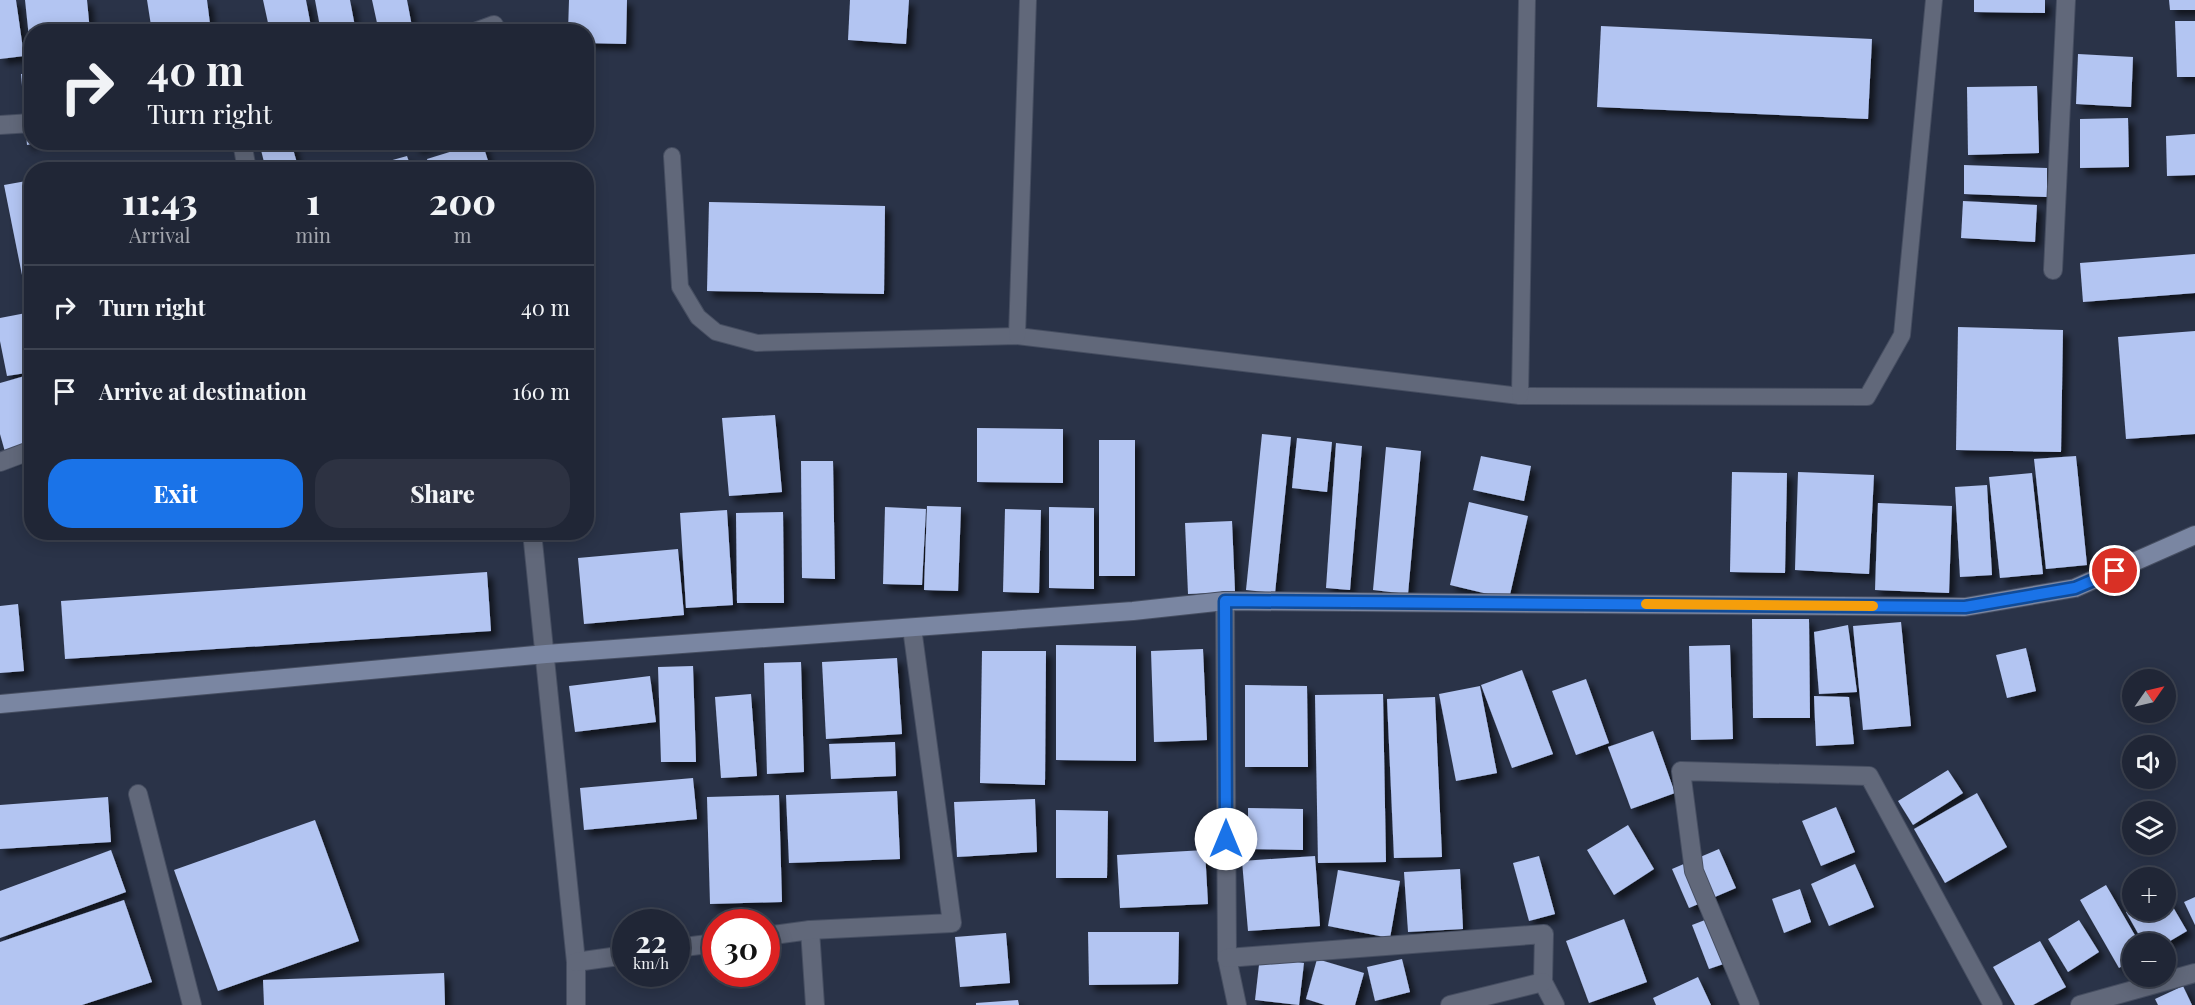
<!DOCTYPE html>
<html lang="en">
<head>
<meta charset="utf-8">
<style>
  body { margin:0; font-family:"Playfair Display",serif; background:#2d3242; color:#f1f3f6; height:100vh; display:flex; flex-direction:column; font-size:22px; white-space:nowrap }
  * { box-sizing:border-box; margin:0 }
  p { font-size:20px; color:#a2a5ad }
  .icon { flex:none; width:33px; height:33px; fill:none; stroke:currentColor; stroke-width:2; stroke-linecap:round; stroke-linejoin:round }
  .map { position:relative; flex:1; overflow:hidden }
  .sheet { position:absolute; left:24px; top:162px; width:570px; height:378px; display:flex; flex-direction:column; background:#202636; border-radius:24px; box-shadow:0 3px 15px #0003,0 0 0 2px #3d4351 }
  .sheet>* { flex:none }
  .top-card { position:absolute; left:24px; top:24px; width:570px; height:126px; border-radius:24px; box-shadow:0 3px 15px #0003,0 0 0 2px #3d4351; background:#202636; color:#f1f3f6; overflow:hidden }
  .needle { width:39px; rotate:56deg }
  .fabs { position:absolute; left:2122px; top:669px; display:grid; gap:12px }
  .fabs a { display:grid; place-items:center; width:54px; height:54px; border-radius:50%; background:#202636; box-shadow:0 3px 15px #0003,0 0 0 2px #3d4351; font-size:30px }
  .speed { position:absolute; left:612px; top:909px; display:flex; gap:12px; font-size:30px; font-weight:700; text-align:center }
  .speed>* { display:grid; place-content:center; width:78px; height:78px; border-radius:50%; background:#202636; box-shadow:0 3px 15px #0003,0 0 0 2px #3d4351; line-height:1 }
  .speed small { font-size:15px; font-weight:400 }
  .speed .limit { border:9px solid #d22; background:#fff; color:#111 }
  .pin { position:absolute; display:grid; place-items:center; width:51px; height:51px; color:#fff; margin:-26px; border:3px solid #fff; border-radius:50%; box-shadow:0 2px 6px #0007 }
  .me { position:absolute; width:66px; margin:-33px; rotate:0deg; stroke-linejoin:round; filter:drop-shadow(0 0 4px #0008) }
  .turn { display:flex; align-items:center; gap:21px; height:126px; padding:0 24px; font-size:27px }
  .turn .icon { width:78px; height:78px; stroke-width:2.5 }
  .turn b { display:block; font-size:42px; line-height:51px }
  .eta { display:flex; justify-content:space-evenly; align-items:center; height:102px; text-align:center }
  .eta b { font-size:36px; font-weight:800; line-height:42px }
  .primary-button { display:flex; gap:12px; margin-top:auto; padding:12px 24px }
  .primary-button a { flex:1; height:69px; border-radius:24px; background:#1a73e8; color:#fff; font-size:24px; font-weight:800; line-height:69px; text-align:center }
  .primary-button a+a { background:#2d3242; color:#f1f3f6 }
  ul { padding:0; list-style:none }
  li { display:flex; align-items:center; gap:18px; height:84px; padding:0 24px; border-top:2px solid #3d4351 }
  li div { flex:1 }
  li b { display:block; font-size:22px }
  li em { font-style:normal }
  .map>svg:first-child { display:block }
</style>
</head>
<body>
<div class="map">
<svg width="2195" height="1005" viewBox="0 0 2195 1005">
  <defs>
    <filter id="shadow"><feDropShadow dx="5.5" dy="5.5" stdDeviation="3" flood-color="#0009"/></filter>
  </defs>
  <rect width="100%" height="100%" fill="#2a3348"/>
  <g fill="#b3c5f2" filter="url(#shadow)">
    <path d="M0 0H16L24 56 0 59Z"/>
    <path d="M25 0H87L90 32H32L30 47Z"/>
    <path d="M147 0H207L211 32H152Z"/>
    <path d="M263 0H306L312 32H270Z"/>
    <path d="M315 0H350L356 32H321Z"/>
    <path d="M372 0H407L413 32H379Z"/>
    <path d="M569 0H627L626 44 586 43V32H568Z"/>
    <path d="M850 0H909L906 44 848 40Z"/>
    <path d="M1974 0H2045V13L1974 12Z"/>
    <path d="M2169 0H2195V10H2170Z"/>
    <path d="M2175 21H2195V77H2177Z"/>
    <path d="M1601 26 1872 39 1868 119 1597 107Z"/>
    <path d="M2078 54 2133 57 2131 107 2076 104Z"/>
    <path d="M32 73V144L27 145 21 74Z"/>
    <path d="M2037 86 2039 153 1968 155 1967 87Z"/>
    <path d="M2128 118 2129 167 2080 168V119Z"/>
    <path d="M2195 134V175L2167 176 2166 136Z"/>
    <path d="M259 142H291L299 170H266Z"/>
    <path d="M414 142H435V143L416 149Z"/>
    <path d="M482 142 491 170H430L427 159Z"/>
    <path d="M407 156 412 170H360V169Z"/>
    <path d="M1964 165 2047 168V197L1964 194Z"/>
    <path d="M32 180V315H30L4 185Z"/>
    <path d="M1963 201 2037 205 2035 242 1961 238Z"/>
    <path d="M709 202 885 206 884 294 707 291Z"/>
    <path d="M2195 254V293L2083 302 2080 263Z"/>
    <path d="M26 313 32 340V372L7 376 0 341V318Z"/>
    <path d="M1958 327 2063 330 2061 452 1956 450Z"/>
    <path d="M2195 331V434L2126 439 2118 337Z"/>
    <path d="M32 374V451L7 459 0 434V383Z"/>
    <path d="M775 415 782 492 729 496 722 418Z"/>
    <path d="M977 428 1063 429V483L977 482Z"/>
    <path d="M1262 434 1291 437 1275 593 1246 590Z"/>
    <path d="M1297 438 1332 442 1327 492 1292 488Z"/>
    <rect x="1099" y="440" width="36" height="136"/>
    <path d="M1336 443 1362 446 1350 590 1326 588Z"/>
    <path d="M1386 447 1421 451 1408 594 1373 590Z"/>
    <path d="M1481 456 1531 466 1524 501 1473 490Z"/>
    <path d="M2076 456 2087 565 2046 569 2034 459Z"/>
    <path d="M801 461H833L835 579 802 578Z"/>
    <path d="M1732 472 1787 473 1785 573 1730 572Z"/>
    <path d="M1798 472 1874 475 1869 574 1795 570Z"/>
    <path d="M2032 473 2043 574 2000 578 1989 477Z"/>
    <path d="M1987 485 1992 575 1960 577 1955 487Z"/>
    <path d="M1469 502 1528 516 1509 599 1450 585Z"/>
    <path d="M1878 503 1952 506 1949 593 1875 590Z"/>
    <path d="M927 506 961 507 958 591 924 590Z"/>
    <path d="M885 507 926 509 922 585 883 584Z"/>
    <path d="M1049 507 1094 508V589L1049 588Z"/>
    <path d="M1005 509 1041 510 1039 593 1003 592Z"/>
    <path d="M727 510 733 605 686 608 680 513Z"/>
    <path d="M783 512 784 603H737L736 513Z"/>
    <path d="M1232 521 1235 592 1188 594 1185 523Z"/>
    <path d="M678 549 684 615 584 624 578 558Z"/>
    <path d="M487 572 491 631 65 659 61 601Z"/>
    <path d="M18 604 24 671 0 673V606Z"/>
    <path d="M1752 619H1809L1810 718H1753Z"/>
    <path d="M1901 622 1911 726 1863 730 1853 626Z"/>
    <path d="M1848 625 1857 692 1819 694 1814 632Z"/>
    <path d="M1056 645 1136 646V761L1056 760Z"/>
    <path d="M1730 645 1733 739 1691 740 1689 646Z"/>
    <path d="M2026 648 2036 691 2007 698 1996 655Z"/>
    <path d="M1203 649 1207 740 1154 742 1151 651Z"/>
    <path d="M982 651H1046L1045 785 980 783Z"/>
    <path d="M897 658 902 734 826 739 822 662Z"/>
    <path d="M801 662 804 772 767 774 764 663Z"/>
    <path d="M693 666 696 762H661L658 667Z"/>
    <path d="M1522 670 1553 754 1512 768 1481 685Z"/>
    <path d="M650 676 656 722 575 732 569 686Z"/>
    <path d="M1586 679 1609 743 1576 755 1552 691Z"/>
    <path d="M1245 685 1307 686 1308 767H1245Z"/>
    <path d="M1480 686 1497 773 1456 781 1439 694Z"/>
    <path d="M751 694 757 776 721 778 715 697Z"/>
    <path d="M1383 694 1386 862 1318 863 1315 695Z"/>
    <path d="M1814 696 1849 697 1854 744 1816 746Z"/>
    <path d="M1435 697 1442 857 1394 858 1387 699Z"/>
    <path d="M1653 731 1675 793 1631 809 1608 747Z"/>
    <path d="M895 742 896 776 831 779 829 744Z"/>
    <path d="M1948 770 1963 793 1913 825 1898 801Z"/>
    <path d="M693 778 697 819 584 830 580 788Z"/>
    <path d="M897 791 900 859 789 863 786 795Z"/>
    <path d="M1977 793 2007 847 1945 883 1914 829Z"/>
    <path d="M779 795 782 902 710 904 707 797Z"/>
    <path d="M108 797 111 842 0 849V805Z"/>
    <path d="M1035 799 1037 852 957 857 954 802Z"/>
    <path d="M1836 807 1855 852 1821 866 1802 821Z"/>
    <path d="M1248 808 1303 809V850L1248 849Z"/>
    <path d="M1056 810 1108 811 1107 878H1056Z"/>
    <path d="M315 820 359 941 218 991 174 870Z"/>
    <path d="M1628 825 1654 869 1614 895 1587 850Z"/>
    <path d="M1719 849 1736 888 1689 908 1672 869Z"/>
    <path d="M111 850 126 892 0 938V891Z"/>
    <path d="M1205 850 1208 904 1120 908 1117 855Z"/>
    <path d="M1315 856 1320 926 1248 931 1242 861Z"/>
    <path d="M1539 856 1555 914 1529 921 1513 863Z"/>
    <path d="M1855 864 1874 907 1829 926 1811 884Z"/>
    <path d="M1460 869 1463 929 1408 932 1404 872Z"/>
    <path d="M1338 870 1400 881 1390 938 1328 926Z"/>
    <path d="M2106 885 2140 944H2133V959L2119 968 2080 900Z"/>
    <path d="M1800 889 1811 922 1784 933 1772 899Z"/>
    <path d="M2166 895 2187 931 2165 944H2144L2126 912 2133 907V910H2166Z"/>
    <path d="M2195 897V925L2184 902Z"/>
    <path d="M124 900 152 982 82 1005H0V942Z"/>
    <path d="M1718 915 1735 960 1709 969 1692 925Z"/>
    <path d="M1624 919 1647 982 1589 1003 1566 941Z"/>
    <path d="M2079 920 2099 952 2068 972 2048 939Z"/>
    <path d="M1088 932H1179L1178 984 1089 985Z"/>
    <path d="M1006 933 1010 983 960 987 955 937Z"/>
    <path d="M2040 941 2066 987 2033 1005H2015L1993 967Z"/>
    <path d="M1260 956 1304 963 1299 1005 1255 1000Z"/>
    <path d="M1317 959 1364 973 1355 1005H1325L1306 999Z"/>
    <path d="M1402 959 1410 992 1375 1001 1367 967Z"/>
    <path d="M444 973 445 1005H264L263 980Z"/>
    <path d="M1698 977 1711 1005H1656L1653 998Z"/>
    <path d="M2183 986 2192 1005H2158L2155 999Z"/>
    <path d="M1018 1000 1019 1005H976V1003Z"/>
  </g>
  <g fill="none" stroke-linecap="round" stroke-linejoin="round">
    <g stroke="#464e61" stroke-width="18">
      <g id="lane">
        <path d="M672 156 680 287 698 317 716 332 757 343 1017 336 1520 396 1867 397 1902 335 1934 0"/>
        <path d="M1017 336 1028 0"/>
        <path d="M1520 396 1527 0"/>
      </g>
    </g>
    <g stroke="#464e61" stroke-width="20">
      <g id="street">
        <path d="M475 32 494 25"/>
        <path d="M0 125 32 123"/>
        <path d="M242 142 247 170"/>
        <path d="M2053 270 2066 0"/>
        <path d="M0 462 32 450"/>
        <path d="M532 532 576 962V1005"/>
        <path d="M1225 601 1227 958 1237 1005"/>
        <path d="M138 794 192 1005"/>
        <path d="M810 930 815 1005"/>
        <path d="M766 936 810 930 952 923 912 628"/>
        <path d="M676 948 716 943"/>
        <path d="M1227 958 1544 934 1543 982 1555 1005"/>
        <path d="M576 962 626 955"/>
        <path d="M1450 1005 1543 982"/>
        <path d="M1750 1005 1694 871 1681 771 1869 776 1993 1005"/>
        <path d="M2080 1005 2195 973"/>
      </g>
    </g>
    <g stroke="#464e61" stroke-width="20">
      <path id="secondary" d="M0 704 546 654 1133 611 1225 601 1965 607 2075 588 2195 535"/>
    </g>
    <use href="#lane" stroke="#61687a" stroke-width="16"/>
    <use href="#street" stroke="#61687a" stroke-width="18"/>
    <use href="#secondary" stroke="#7a86a2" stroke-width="18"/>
  </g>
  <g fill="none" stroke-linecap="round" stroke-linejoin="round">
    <g stroke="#114b97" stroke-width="15">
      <path id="route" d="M1226 839 1225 601 1965 607 2075 588 2115 571"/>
    </g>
    <use href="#route" stroke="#1a73e8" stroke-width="10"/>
    <path stroke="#f59e0b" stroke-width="10" d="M1646 604 1873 606"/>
  </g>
</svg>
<div class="fabs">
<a><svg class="needle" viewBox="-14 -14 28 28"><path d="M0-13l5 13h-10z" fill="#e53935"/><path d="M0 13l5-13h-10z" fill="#a2a5ad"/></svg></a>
<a><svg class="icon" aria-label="sound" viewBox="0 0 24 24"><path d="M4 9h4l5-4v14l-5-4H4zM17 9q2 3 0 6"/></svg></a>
<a><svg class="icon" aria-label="layers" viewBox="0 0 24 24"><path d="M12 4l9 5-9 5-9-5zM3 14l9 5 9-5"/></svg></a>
<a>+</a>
<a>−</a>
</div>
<div class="speed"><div>22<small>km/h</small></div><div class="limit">30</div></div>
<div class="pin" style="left:2115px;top:571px;background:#d93025"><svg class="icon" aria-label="arrive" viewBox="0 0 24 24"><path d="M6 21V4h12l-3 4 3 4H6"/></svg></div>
<svg class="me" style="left:1226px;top:839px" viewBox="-20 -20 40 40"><circle r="19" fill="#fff"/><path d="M0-13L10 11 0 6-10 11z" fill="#1a73e8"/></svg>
<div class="top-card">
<div class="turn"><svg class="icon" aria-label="right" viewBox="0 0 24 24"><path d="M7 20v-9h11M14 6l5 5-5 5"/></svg><div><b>40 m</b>Turn right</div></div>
</div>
<section class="sheet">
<div class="eta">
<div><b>11:43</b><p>Arrival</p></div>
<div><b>1</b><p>min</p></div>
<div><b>200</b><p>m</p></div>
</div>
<ul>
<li><svg class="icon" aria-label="right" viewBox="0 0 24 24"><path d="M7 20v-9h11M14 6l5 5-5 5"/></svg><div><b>Turn right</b></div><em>40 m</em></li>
<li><svg class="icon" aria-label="arrive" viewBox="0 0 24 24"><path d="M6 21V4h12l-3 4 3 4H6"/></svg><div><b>Arrive at destination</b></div><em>160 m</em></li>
</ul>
<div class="primary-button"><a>Exit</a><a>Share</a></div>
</section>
</div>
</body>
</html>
